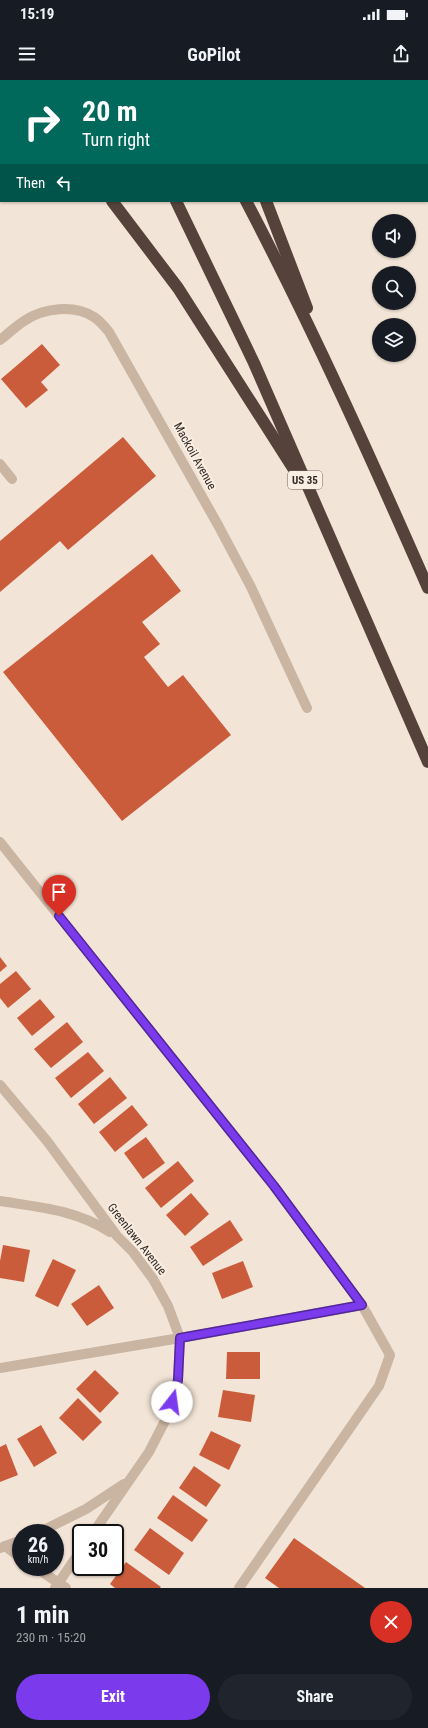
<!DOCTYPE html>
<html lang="en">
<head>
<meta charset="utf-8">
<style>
  body { margin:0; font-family:"Roboto Condensed",sans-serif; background:#20242c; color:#f1f3f6; height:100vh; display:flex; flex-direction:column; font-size:15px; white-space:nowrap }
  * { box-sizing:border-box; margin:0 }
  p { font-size:13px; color:#9ea1a6 }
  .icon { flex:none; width:22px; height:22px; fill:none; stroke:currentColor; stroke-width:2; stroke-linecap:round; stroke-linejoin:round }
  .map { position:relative; height:1508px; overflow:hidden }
  .drawer { display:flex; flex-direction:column; background:#171b24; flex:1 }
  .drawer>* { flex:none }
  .top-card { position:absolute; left:0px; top:0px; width:428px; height:122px; box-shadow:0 1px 3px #0004; background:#00695c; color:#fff; overflow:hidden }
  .fabs { position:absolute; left:372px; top:134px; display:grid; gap:8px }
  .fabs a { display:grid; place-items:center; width:44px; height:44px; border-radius:50%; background:#171b24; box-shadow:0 1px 3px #0004; font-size:20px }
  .speed { position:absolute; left:12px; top:1444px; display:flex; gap:8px; font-size:20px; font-weight:700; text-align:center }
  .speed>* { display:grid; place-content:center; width:52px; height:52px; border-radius:50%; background:#171b24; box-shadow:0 1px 3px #0004; line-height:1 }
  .speed small { font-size:10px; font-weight:400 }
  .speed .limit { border:2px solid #111; border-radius:6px; background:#fff; color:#111 }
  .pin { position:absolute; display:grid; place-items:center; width:34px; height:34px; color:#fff; margin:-41px -17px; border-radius:50% 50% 50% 0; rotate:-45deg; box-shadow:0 0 4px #0007 }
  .pin .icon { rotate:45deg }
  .me { position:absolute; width:44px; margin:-22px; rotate:15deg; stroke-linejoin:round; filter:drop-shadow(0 0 3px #0008) }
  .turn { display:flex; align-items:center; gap:14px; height:84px; padding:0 16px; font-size:18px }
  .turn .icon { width:52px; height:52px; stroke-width:2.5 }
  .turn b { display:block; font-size:28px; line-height:34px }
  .then { display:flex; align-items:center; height:38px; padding:0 16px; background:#0003; gap:8px; font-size:15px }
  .round { display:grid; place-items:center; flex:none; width:42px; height:42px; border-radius:21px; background:#20242c }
  .headline { display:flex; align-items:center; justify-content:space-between; height:68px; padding:0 16px }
  h1 { font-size:24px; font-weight:700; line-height:30px }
  .action { display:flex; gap:8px; margin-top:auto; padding:8px 16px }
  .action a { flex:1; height:46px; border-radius:24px; background:#7c3aed; color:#fff; font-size:16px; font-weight:700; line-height:46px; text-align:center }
  .action a+a { background:#20242c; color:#f1f3f6 }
  .status { display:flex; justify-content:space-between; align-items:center; height:28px; padding:0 20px; background:#171b24; direction:ltr }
  .status svg { height:11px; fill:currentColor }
  header { display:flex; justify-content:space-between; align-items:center; height:52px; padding:0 16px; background:#171b24; font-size:18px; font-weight:700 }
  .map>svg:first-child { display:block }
</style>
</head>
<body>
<div class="status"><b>15:19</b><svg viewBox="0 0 49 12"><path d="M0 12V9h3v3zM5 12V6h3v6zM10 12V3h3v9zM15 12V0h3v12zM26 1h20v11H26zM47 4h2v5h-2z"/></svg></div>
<header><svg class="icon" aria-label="menu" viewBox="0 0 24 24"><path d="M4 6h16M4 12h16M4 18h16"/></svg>GoPilot<svg class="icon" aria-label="share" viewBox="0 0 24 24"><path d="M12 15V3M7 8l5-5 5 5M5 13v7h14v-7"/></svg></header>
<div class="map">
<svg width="428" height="1508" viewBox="0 0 428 1508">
  <rect width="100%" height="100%" fill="#f2e4d6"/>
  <g fill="#cb5c3b">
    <path d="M42 264 60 285 41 302 48 310 26 328 1 299Z"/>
    <path d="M123 357 156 396 68 470 60 461 0 512V461Z"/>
    <path d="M152 474 181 511 142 542 160 564 144 577 168 607 183 595 231 655 122 741 3 592Z"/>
    <path d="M0 877 7 886 0 892Z"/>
    <path d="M16 891 31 909 8 928 0 918V904Z"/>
    <path d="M40 919 55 937 32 956 17 938Z"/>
    <path d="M67 942 83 962 51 988 34 969Z"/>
    <path d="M88 972 104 991 71 1018 55 998Z"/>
    <path d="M110 997 127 1018 94 1044 78 1024Z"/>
    <path d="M132 1025 148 1045 115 1072 99 1052Z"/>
    <path d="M146 1057 165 1083 143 1099 124 1073Z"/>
    <path d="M178 1081 194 1101 161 1128 145 1108Z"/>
    <path d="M191 1113 209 1134 185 1156 166 1135Z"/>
    <path d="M230 1140 243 1160 203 1186 190 1167Z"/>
    <path d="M3 1165 30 1170 24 1202 0 1198V1181Z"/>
    <path d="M53 1179 76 1190 58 1227 35 1216Z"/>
    <path d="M243 1181 253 1207 222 1219 212 1193Z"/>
    <path d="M99 1205 114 1228 87 1246 71 1224Z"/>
    <path d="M227 1272H260V1299H226Z"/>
    <path d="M95 1290 119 1313 100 1333 76 1309Z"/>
    <path d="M223 1310 255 1315 251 1342 218 1337Z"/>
    <path d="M78 1318 102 1342 83 1361 59 1338Z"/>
    <path d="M41 1345 57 1373 34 1387 17 1359Z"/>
    <path d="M211 1351 241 1365 229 1390 199 1375Z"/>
    <path d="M6 1364 18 1395 0 1402V1367Z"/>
    <path d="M194 1386 221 1405 206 1427 179 1408Z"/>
    <path d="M173 1415 208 1440 192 1462 157 1438Z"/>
    <path d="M150 1448 184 1473 169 1495 134 1470Z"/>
    <path d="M294 1458 365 1508H279L265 1498Z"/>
    <path d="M126 1482 161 1507 160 1508H115L110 1504Z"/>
  </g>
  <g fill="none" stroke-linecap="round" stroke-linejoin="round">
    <g stroke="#cab4a2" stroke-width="10">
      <path d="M0 384 12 399"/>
      <path d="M0 762 274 1106 362 1225"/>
      <path d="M0 1288 180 1258 362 1225 390 1275 379 1306 239 1508"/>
    </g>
    <g stroke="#cab4a2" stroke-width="10">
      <path d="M0 260C8 254 16 246 24 241 43 228 74 224 94 237 100 241 105 247 109 252L218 445 251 507 307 628"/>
      <path d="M0 1005 47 1061 117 1156 133 1172 153 1199 168 1226 180 1258 178 1300 169 1333 149 1372 93 1453"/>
      <path d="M0 1121C38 1127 77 1130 110 1152"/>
      <path d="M38 1453 86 1429 124 1404"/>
      <path d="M5 1466 21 1478"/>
      <path d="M0 1468 21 1460"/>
      <path d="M35 1487 66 1508"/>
      <path d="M55 1508 81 1470"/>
    </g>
    <g stroke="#55433b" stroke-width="12">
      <path d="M13 0 14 1"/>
      <path d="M114 0 115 1"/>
      <path d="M183 0 184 1"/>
      <path d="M218 0 219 1"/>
      <path d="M112 121 178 208 293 388"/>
      <path d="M176 121 254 283 428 682"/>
      <path d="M246 121C312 247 371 378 428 508"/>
      <path d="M266 121 307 228"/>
    </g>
  </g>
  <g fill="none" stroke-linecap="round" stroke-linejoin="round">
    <g stroke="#51269a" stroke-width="10">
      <path id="route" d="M59 836 274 1106 362 1225 180 1258 178 1300 172 1322"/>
    </g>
    <use href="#route" stroke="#7c3aed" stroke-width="7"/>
  </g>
  <g text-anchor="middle" stroke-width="4" stroke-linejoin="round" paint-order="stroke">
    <rect fill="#f9eee2" stroke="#6f645e" stroke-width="1" x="288" y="391" width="34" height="18" rx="3"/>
    <g font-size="11" font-weight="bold" fill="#342925">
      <text x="305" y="404">US 35</text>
    </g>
    <g font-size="12" fill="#342925" stroke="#f9eee2">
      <text transform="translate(195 376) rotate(61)" y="4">Mackoil Avenue</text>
      <text transform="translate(137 1159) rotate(52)" y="4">Greenlawn Avenue</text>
    </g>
  </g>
</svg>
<div class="fabs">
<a><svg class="icon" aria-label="sound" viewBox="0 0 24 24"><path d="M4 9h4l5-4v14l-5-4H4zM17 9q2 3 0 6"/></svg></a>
<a><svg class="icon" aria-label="search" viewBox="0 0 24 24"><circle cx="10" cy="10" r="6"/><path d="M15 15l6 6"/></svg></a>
<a><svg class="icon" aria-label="layers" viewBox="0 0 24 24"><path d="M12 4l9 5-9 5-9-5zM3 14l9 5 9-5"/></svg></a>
</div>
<div class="speed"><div>26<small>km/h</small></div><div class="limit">30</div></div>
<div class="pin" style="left:59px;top:836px;background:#d93025"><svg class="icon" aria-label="arrive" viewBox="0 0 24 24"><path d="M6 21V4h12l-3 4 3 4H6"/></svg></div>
<svg class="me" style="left:172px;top:1322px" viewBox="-20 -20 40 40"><circle r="19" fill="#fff"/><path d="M0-13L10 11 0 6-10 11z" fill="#7c3aed"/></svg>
<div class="top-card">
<div class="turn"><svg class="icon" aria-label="right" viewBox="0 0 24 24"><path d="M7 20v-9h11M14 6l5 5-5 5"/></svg><div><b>20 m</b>Turn right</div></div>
<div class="then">Then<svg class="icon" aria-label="left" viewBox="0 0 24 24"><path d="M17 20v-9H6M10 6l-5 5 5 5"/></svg></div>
</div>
</div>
<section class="drawer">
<div class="headline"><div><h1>1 min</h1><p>230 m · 15:20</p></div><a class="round" style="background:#d93025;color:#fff"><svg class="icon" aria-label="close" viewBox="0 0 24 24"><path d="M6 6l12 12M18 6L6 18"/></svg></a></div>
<div class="action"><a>Exit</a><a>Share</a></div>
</section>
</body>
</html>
